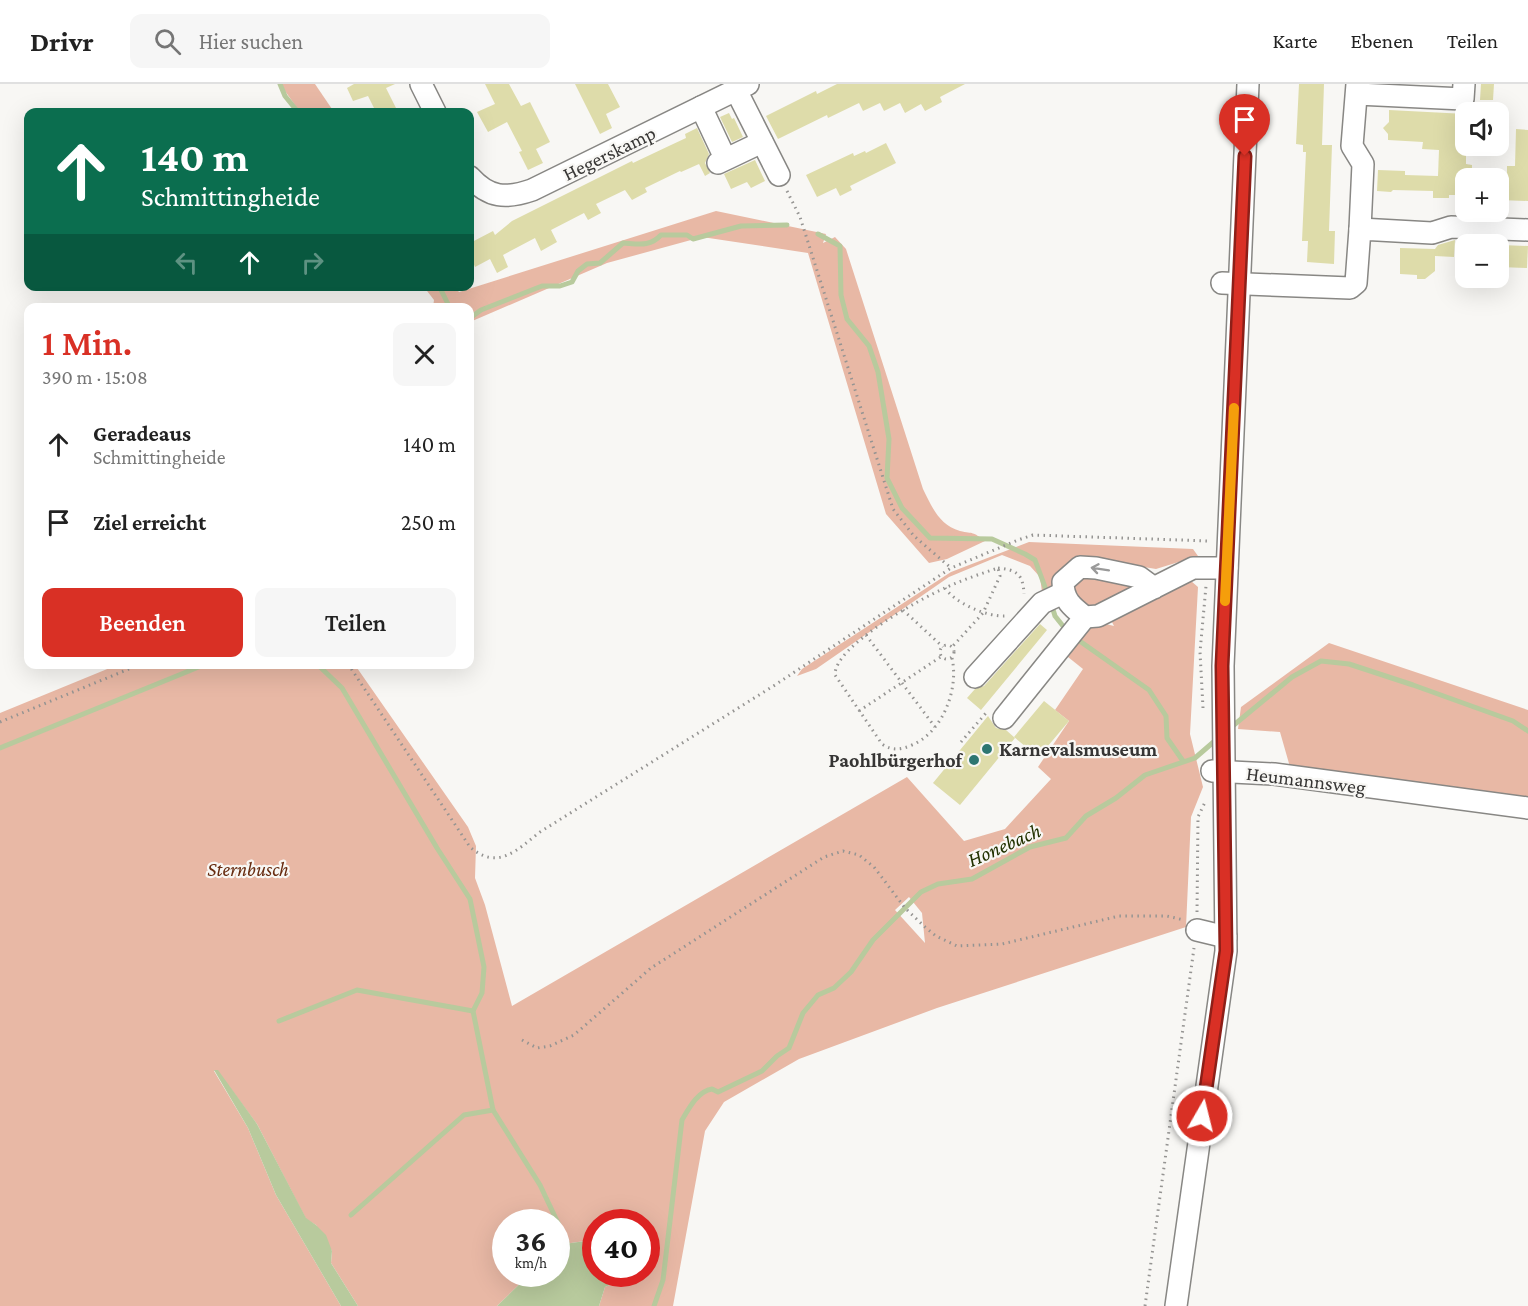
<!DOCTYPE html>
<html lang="de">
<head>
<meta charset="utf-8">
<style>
  body { margin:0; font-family:"Crimson Pro",serif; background:#f6f6f6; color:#222; height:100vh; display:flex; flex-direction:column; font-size:22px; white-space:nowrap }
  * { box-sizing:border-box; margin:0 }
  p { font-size:20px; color:#767676 }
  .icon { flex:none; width:33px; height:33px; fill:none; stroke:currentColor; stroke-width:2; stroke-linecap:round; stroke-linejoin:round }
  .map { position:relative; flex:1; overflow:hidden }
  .panel { position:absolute; left:24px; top:219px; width:450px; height:366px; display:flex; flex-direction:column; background:#fff; border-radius:12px; box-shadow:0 6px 24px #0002 }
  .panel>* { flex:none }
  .top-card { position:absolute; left:24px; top:24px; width:450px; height:183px; border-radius:12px; box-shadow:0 6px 24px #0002; background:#0b6e4f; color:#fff; overflow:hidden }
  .controls { position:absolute; left:1455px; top:18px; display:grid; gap:12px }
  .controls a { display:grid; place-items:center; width:54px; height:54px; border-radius:12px; background:#fff; box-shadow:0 6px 24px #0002; font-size:30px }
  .speed { position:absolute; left:492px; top:1125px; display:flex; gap:12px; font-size:30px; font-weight:700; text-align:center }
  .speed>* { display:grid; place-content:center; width:78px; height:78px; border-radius:50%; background:#fff; box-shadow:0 6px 24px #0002; line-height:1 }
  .speed small { font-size:15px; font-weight:400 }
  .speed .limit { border:9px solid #d22; background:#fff; color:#111 }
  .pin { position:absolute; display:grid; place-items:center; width:51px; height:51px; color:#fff; margin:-62px -26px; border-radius:50% 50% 50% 0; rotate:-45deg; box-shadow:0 0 6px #0007 }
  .pin .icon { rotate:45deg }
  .me { position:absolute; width:66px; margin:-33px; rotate:8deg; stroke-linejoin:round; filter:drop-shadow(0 0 4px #0008) }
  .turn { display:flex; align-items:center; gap:21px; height:126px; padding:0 18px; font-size:27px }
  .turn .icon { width:78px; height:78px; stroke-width:2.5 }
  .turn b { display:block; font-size:42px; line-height:51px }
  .lanes { display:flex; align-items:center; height:57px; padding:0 18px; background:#0003; justify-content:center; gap:30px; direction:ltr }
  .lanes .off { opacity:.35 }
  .round { display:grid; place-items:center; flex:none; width:63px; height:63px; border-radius:12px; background:#f6f6f6 }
  .headline { display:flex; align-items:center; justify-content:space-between; height:102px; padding:0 18px }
  h1 { font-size:36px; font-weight:600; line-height:45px; color:#d93025 }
  .primary-button { display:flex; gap:12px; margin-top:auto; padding:12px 18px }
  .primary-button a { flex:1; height:69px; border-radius:12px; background:#d93025; color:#fff; font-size:24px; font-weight:600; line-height:69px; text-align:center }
  .primary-button a+a { background:#f6f6f6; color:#222 }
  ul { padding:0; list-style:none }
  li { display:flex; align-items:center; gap:18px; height:78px; padding:0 18px }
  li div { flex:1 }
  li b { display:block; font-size:22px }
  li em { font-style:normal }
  header { display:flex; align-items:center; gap:36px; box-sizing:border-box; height:84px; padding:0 30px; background:#fff; border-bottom:2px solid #e0e0e0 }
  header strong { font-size:28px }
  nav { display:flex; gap:33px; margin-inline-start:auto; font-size:21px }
  .search { width:420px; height:54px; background:#f6f6f6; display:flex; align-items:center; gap:15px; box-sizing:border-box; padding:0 21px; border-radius:12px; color:#767676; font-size:22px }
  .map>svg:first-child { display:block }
</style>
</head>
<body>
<header>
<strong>Drivr</strong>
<div class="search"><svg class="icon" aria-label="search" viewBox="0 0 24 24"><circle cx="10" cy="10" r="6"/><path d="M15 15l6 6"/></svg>Hier suchen</div>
<nav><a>Karte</a><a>Ebenen</a><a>Teilen</a></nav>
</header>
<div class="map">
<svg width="1528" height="1222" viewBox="0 0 1528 1222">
  <rect width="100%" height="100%" fill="#f8f7f4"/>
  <g fill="#e8b8a5" fill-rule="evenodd">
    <path d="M280 0H315L334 28H300Z"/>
    <path d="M716 127 826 150 823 159 835 153 846 165 923 405C932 423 939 441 960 447 974 450 972 447 985 457L947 475 929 479 886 430 808 169 702 153 607 179 470 238V224L433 223 434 216 424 203H455L459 208Z"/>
    <path d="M1029 458 1193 465 1198 472 1156 485 1089 474 1055 506 1042 508 1040 493 1030 482 1002 471 949 493 816 585 797 592 802 585 951 488Z"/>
    <path d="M1081 489 1136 503 1095 524 1083 521 1073 512 1074 494Z"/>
    <path d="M1191 497 1198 503 1190 650 1203 703 1191 733 1186 843 937 924 799 975 724 1018 705 1047 673 1222H599L605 1203 625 1194 611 1190H646V1138H596L595 1172 585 1157 557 1161 556 1138H506V1190H530L497 1222H358L331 1179 332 1167 316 1141 306 1135 257 1040 217 986 214 987 248 1044 276 1111 341 1222H0V629L117 581H355L468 743 476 762 475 794 485 821 512 922 907 693 964 757 1005 745 1051 695 1038 683 1069 637 1055 626 1083 585 1063 569 1090 536 1114 542 1111 536ZM909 813 922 829 925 859 895 826Z"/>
    <path d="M1329 559 1528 626V714L1290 683 1280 648 1238 645 1241 623Z"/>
  </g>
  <g fill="#b8ca9d">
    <path d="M214 986H218L257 1040 306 1134 316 1141 326 1151 332 1167 331 1179 358 1222H341L276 1111 248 1044Z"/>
    <path d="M585 1157 595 1172 596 1190H611L626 1194 605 1203 599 1222H497L530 1190H556L557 1161Z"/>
  </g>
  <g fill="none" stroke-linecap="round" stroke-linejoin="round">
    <g stroke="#b8ca9d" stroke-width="5">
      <path d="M280 0 285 12 298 28"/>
      <path d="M818 150 840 162 841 211 847 235 869 262 878 288 889 355 887 394 902 424 930 454 992 455 1025 470 1035 476 1048 511"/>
      <path d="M439 202 450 224"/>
      <path d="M470 234 481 226 542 202H560L572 198 578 187 587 180 600 179 623 159C639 160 650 163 661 151H687L693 155 741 142 787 141"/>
      <path d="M1051 519 1055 532 1067 547"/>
      <path d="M1074 553 1149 606 1166 632 1167 654 1183 677"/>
      <path d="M317 580 342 604 437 764 470 815 484 883 482 909 473 927 493 1026 540 1101 567 1158"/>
      <path d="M1229 645 1292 593 1321 577 1349 580 1413 601 1513 637 1528 647"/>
      <path d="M0 664 206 580"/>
      <path d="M279 937 357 906 473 927"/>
      <path d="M351 1131 464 1031 493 1026"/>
      <path d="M654 1222 663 1196 682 1036C689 1024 698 1007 712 1005L718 1008 762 987 777 972 789 964 803 929 818 911 834 904 851 888 873 856 921 808 938 800 972 795 1030 763 1066 754 1086 732 1116 714 1145 691 1195 674 1217 655"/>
    </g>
  </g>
  <g fill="#dedcaa">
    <path d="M354 0H395L386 4 398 28H376L368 12 353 17 347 4Z"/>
    <path d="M485 0H509L521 22 530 18 550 58 536 65 543 79 528 86 519 68 522 67 507 38 488 48 477 28 495 20Z"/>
    <path d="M575 0H608L620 23 606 30 612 44 600 50Z"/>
    <path d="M837 0H965L940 13 942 18 925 27 921 20 905 29 900 19 884 27 880 19 863 27 859 19 828 34 827 31 778 55 766 32 816 7 817 10Z"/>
    <path d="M1299 0H1324L1322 61H1332L1329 147H1335L1334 180 1307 178 1308 157H1302L1306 68H1303V61L1296 60Z"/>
    <path d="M1481 0H1494L1493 16H1480Z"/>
    <path d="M1389 26 1466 30V80L1472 81V94H1466V111H1449V114H1433V107L1393 106 1391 108 1377 107 1378 86 1405 87V91L1438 92 1439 66 1422 65 1423 58 1388 56V50L1383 44 1389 38Z"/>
    <path d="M729 29 732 35 734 34 743 53 732 58 720 33Z"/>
    <path d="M697 44 709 70 705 79 710 89 705 92 699 80 681 88 680 87 645 104 647 108 632 116 625 106 596 120 601 129 588 136 584 129 551 146 557 158 541 167 535 154 503 171 508 183 497 189 490 175 475 183 470 171V159L493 147 495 151 512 137 632 77 633 79 671 61 686 54 685 50Z"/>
    <path d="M1516 45 1528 46V117L1498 116V89H1507V82H1515Z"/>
    <path d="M886 59 896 79 850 102 852 106 840 112 836 104 817 113 806 91 853 69 854 72 865 67 866 69Z"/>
    <path d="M755 76 765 97 751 104 747 98 731 105 724 90Z"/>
    <path d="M1455 156 1454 173 1435 172V187L1425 195H1417V191L1400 190V164L1435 165 1438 161Z"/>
    <path d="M1501 161 1528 162 1527 184 1499 183Z"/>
    <path d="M1040 540 1047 546 981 626 967 614 975 605 984 602Z"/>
    <path d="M1044 617 1069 637 1042 669 1034 662 1031 667 1014 653Z"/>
    <path d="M988 632 996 644 1006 646 1015 654 960 721 933 699Z"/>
  </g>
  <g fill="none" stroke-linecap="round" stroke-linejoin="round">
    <g stroke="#888784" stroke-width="24">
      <g id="minor">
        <path d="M421 0 435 28"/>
        <path d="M1357 0 1352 62 1363 80 1360 145"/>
        <path d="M736 6 779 91"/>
        <path d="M1357 10 1463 15 1464 0"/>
        <path d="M701 23 724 72"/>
        <path d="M718 79 762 58"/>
        <path d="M470 93C489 114 506 115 532 106L748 0"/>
        <path d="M1222 199 1350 204 1356 199 1360 145 1432 149 1451 143 1528 146"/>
        <path d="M1154 504 1139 493 1096 484 1080 483 1063 498C1063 516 1072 523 1085 533L1098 532 1193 484H1227"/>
        <path d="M975 593 1042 519 1063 509"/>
        <path d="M1004 634 1085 533"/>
        <path d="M1212 687 1274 690 1528 724"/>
        <path d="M1197 846 1226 853"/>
        <path d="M1176 1222 1226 867 1223 582 1248 0"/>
      </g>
    </g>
    <g stroke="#959492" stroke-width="3" stroke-dasharray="1.5 4.5" stroke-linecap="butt">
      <path d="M787 107 800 133 893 425 914 452 951 484"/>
      <path d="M998 484C1017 486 1023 490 1024 510"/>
      <path d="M945 504C955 519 987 533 1005 532"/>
      <path d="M903 526 943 563"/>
      <path d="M866 551 935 643"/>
      <circle cx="947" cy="568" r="7"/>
      <path d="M952 574C959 605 943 648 912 661 901 666 892 667 882 660L835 591C834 562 920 515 945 504 962 496 980 490 998 484L1000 492 983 529 952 563"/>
      <path d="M348 580 470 763C498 787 517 766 540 748L775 601 951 484 1018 456 1033 451 1209 457"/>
      <path d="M1203 624 1200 568 1206 502"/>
      <path d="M859 627 942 572"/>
      <path d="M0 638 141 580"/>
      <path d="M961 658 986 629"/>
      <path d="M1197 828 1198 733 1206 716"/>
      <path d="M522 956 537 964 550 962 574 951 651 884 824 773 843 767 859 771 874 783 905 824 925 843 936 852 957 862 1002 860 1119 832H1167L1184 836"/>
      <path d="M1145 1222 1194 864"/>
    </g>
    <use href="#minor" stroke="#fff" stroke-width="21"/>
  </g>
  <defs><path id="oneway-shaft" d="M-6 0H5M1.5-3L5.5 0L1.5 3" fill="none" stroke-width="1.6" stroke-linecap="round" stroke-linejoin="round" transform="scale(1.5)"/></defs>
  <use stroke="#9a9a9a" href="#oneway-shaft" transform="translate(1100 485) rotate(-171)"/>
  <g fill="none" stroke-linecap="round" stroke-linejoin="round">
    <g stroke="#8d1f18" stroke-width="15">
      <path id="route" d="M1202 1032 1226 867 1222 582 1245 72"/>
    </g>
    <use href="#route" stroke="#d93025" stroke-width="10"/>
    <path stroke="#f59e0b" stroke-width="10" d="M1225 517 1234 324"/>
  </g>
  <g fill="#2d7671" stroke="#f8f7f4" stroke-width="2">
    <circle cx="987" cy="665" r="6"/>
    <circle cx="974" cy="676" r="6"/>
  </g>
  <g text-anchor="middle" stroke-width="4.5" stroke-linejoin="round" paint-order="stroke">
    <g font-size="20" fill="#363534" stroke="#f8f7f4">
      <text transform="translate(609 69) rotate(-26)" y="7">Hegerskamp</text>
      <text transform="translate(1306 696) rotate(7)" y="7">Heumannsweg</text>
    </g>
    <g font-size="20" font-weight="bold" fill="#363534" stroke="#f8f7f4" text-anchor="start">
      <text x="999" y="672">Karnevalsmuseum</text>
      <text x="962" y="683" text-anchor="end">Paohlbürgerhof</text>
    </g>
    <g font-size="20" font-style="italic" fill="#672b0f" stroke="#f8f7f4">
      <text x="248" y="792">Sternbusch</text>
    </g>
    <g font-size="21" font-style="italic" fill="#223200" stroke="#f8f7f4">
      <text transform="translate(1004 761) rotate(-24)" y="7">Honebach</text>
    </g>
  </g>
</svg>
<div class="controls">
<a><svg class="icon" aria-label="sound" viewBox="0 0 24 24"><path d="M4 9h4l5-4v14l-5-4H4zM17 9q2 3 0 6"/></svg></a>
<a>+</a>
<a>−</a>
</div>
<div class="speed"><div>36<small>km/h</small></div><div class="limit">40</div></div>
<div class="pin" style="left:1245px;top:72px;background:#d93025"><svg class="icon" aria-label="arrive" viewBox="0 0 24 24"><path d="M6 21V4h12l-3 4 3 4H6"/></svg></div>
<svg class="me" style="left:1202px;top:1032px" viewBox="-20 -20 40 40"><circle r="17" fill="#d93025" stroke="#fff" stroke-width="3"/><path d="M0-11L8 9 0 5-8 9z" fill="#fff"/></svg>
<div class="top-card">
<div class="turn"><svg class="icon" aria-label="ahead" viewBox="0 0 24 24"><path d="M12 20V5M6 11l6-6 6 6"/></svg><div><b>140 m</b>Schmittingheide</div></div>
<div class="lanes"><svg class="icon off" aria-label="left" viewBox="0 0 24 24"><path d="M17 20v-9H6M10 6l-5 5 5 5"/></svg><svg class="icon" aria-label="ahead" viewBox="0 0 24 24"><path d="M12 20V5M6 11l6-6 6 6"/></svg><svg class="icon off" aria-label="right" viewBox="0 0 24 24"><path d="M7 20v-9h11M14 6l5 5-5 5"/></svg></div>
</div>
<section class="panel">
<div class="headline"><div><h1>1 Min.</h1><p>390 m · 15:08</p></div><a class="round"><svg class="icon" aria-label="close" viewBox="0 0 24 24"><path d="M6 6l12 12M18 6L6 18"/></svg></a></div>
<ul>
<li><svg class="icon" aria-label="ahead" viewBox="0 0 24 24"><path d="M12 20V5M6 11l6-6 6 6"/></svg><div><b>Geradeaus</b><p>Schmittingheide</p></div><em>140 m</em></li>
<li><svg class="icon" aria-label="arrive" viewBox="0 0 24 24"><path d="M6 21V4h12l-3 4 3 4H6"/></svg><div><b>Ziel erreicht</b></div><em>250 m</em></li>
</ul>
<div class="primary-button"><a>Beenden</a><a>Teilen</a></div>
</section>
</div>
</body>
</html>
